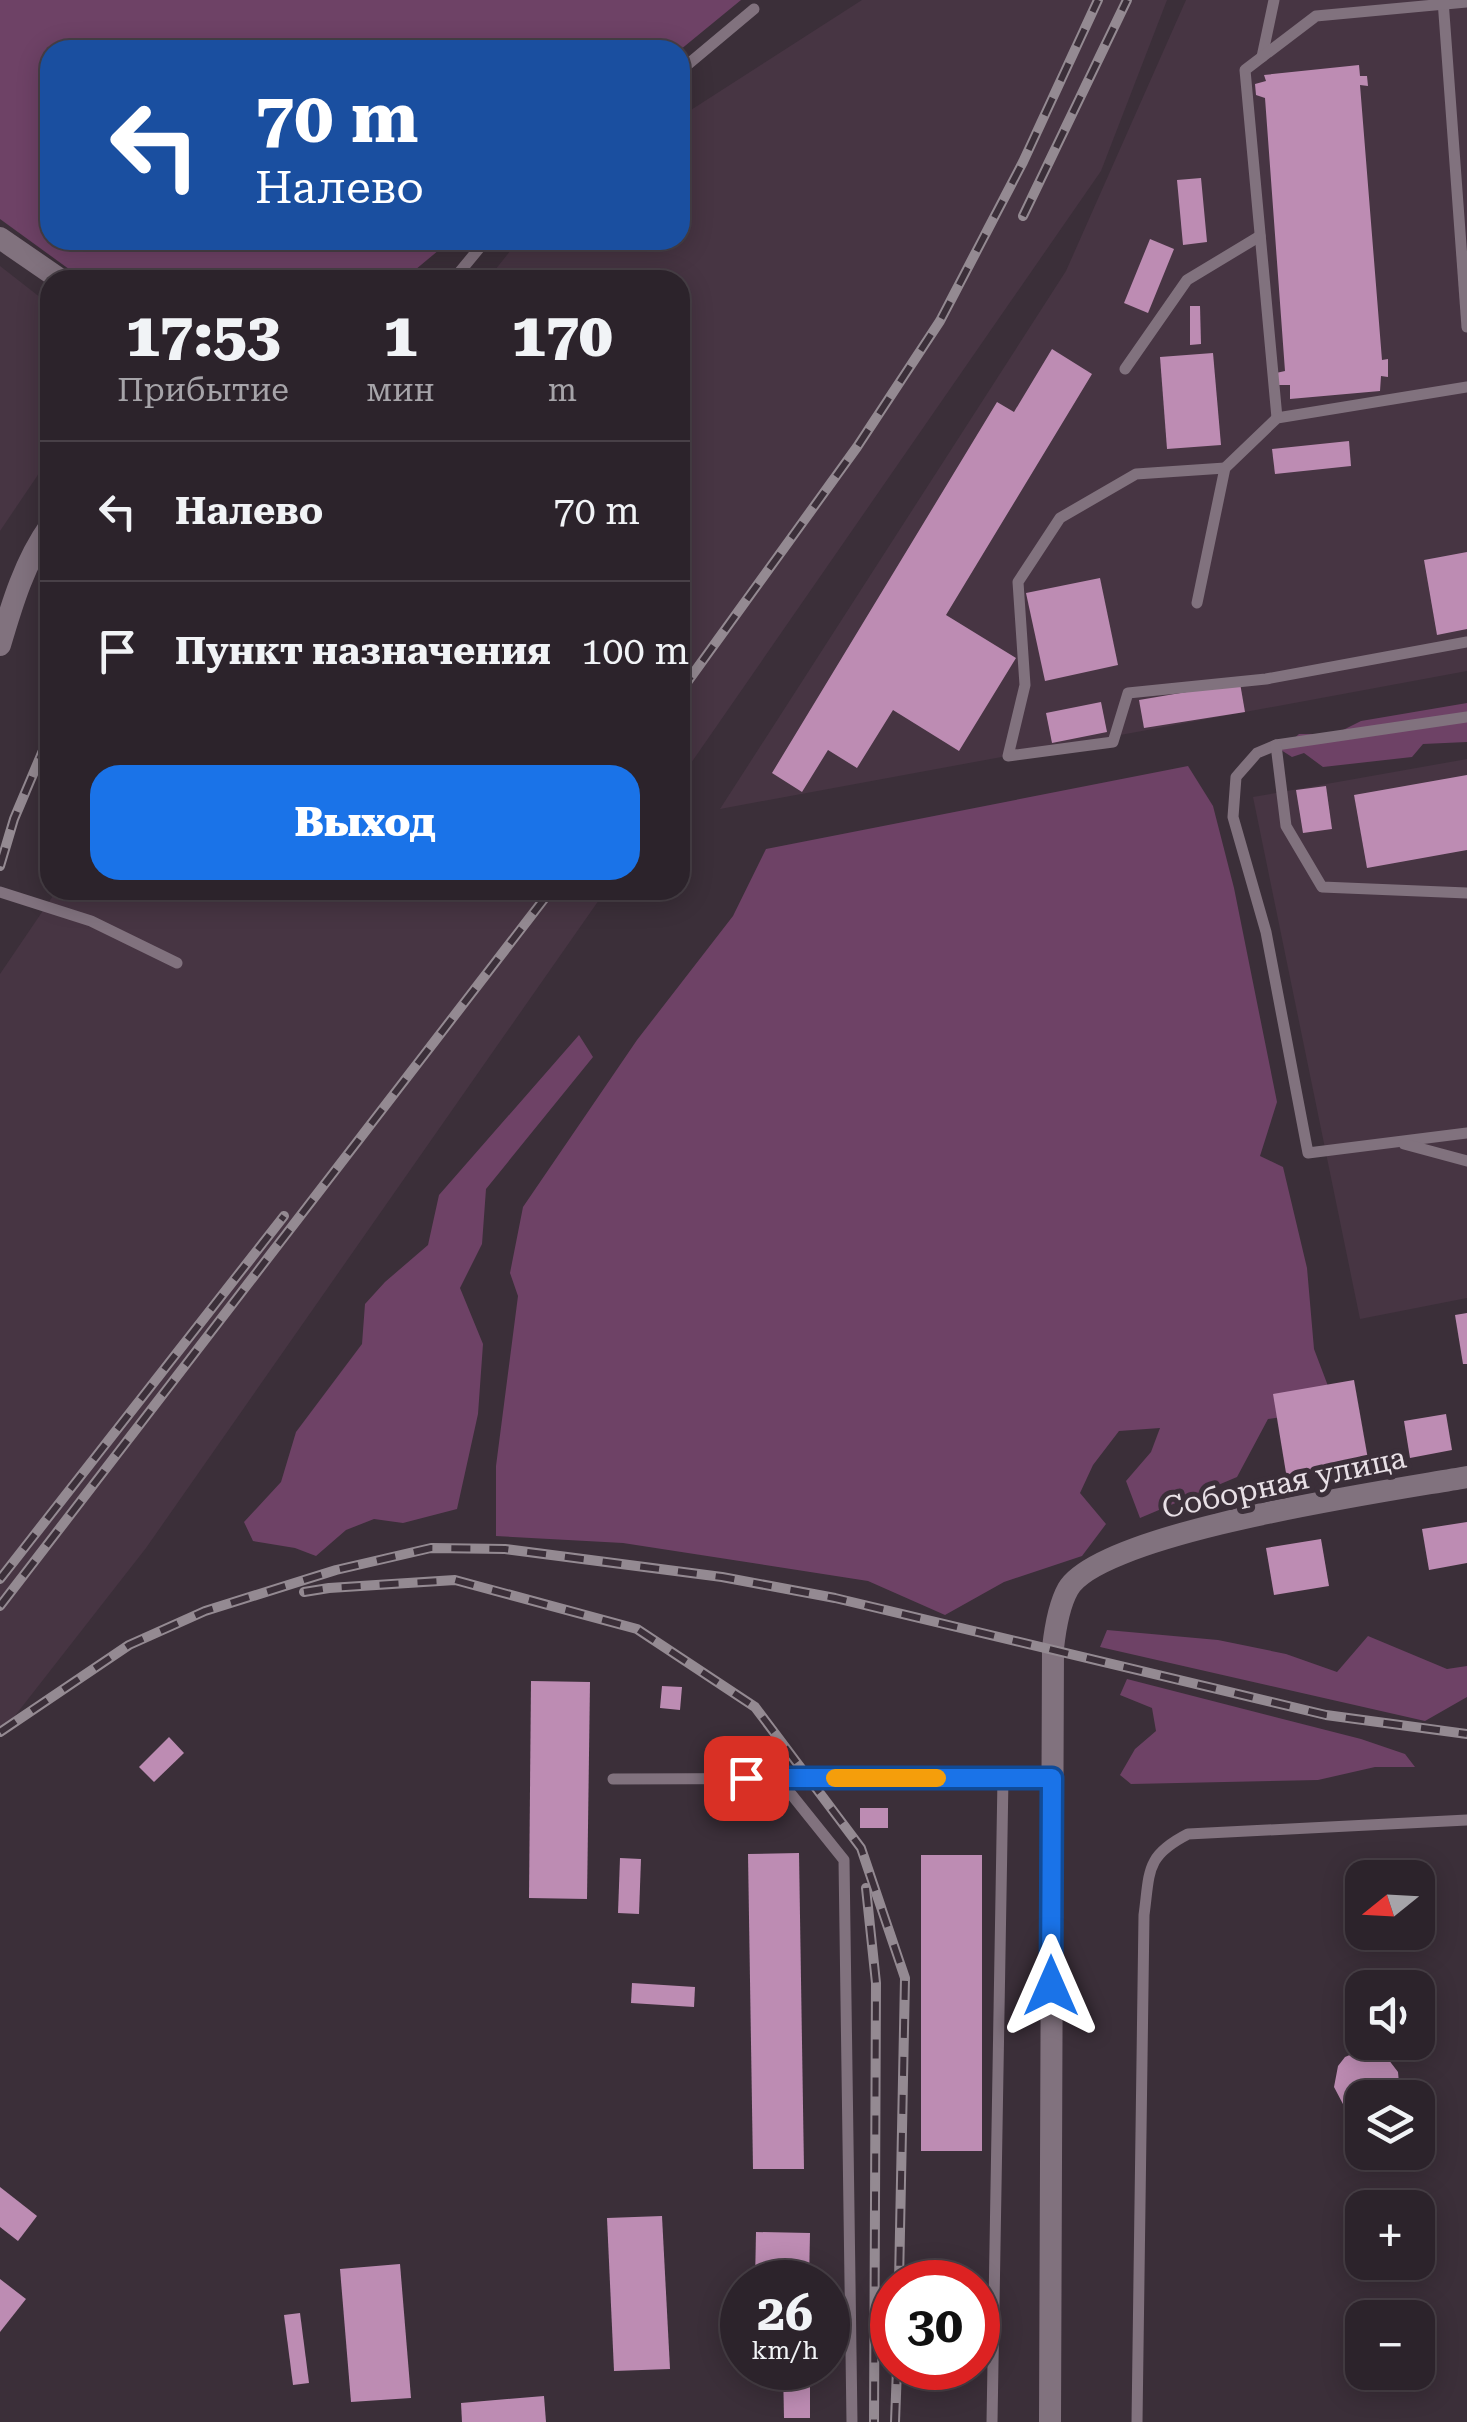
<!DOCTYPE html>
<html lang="ru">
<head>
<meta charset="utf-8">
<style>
  body { margin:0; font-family:"Roboto Serif",serif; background:#382f37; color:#f1f3f6; height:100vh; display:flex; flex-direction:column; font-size:38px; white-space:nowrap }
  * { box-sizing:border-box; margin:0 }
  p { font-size:32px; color:#a6a4a9 }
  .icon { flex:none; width:55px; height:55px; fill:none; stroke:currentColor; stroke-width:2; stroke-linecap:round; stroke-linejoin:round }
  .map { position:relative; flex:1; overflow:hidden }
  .side { position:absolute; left:40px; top:270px; width:650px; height:630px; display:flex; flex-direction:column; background:#2c232b; border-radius:30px; box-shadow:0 5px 25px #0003,0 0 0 2px #484047 }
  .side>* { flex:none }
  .top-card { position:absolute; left:40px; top:40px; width:650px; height:210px; border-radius:30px; box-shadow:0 5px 25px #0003,0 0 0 2px #484047; background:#1a4fa0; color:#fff; overflow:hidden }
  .needle { width:65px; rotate:252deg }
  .controls { position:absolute; left:1345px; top:1860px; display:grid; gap:20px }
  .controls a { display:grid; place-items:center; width:90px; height:90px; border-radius:20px; background:#2c232b; box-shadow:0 5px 25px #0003,0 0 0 2px #484047; font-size:50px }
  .speed { position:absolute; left:720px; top:2260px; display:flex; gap:20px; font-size:50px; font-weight:700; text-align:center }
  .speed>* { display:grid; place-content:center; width:130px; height:130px; border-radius:50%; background:#2c232b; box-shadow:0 5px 25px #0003,0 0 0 2px #484047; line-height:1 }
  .speed small { font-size:25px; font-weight:400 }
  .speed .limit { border:15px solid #d22; background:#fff; color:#111 }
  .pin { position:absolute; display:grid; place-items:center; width:85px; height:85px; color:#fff; margin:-42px; border-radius:20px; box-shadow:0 5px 15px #0006 }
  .me { position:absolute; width:110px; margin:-55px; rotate:0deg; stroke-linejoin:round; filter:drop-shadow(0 0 8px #0008) }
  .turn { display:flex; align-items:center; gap:35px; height:210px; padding:0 50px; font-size:45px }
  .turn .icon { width:130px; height:130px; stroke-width:2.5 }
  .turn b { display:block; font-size:70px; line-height:85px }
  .eta { display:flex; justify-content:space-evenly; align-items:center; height:170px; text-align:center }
  .eta b { font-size:60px; font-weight:800; line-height:70px }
  .primary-button { display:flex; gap:20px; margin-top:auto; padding:20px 50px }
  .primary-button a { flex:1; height:115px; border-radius:30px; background:#1a73e8; color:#fff; font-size:40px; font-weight:800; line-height:115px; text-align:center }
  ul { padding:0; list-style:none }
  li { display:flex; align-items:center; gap:30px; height:140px; padding:0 50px; border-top:2px solid #484047 }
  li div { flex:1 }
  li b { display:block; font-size:38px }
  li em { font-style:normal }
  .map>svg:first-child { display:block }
</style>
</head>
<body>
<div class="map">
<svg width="1467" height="2422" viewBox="0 0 1467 2422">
  <rect width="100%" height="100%" fill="#3b2f39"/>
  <g fill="#473543">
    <path d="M862 0H1167L1101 171 680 779V280H487L519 240H680V117Z"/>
    <path d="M1186 0H1467V671L720 809 1066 271Z"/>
    <path d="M0 266 50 305V457L0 531Z"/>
    <path d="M1467 759V1298L1360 1319 1253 797Z"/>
    <path d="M57 890H606L146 1548 0 1735V974Z"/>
  </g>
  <g fill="#6e4266">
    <path d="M0 0H741L680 50H50V240H451L403 280H84L0 219Z"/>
    <path d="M1467 703V742L1423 744 1412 757 1323 767 1304 753 1292 757 1281 750 1299 734H1335L1361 721Z"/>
    <path d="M1188 766 1213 806 1234 888 1277 1102 1260 1156 1283 1167 1307 1268 1314 1349 1328 1386 1309 1413 1268 1419 1237 1477 1140 1518 1126 1481 1151 1452 1160 1428 1119 1431 1093 1465 1080 1493 1106 1524 1082 1556 1004 1582 945 1615 868 1581 623 1543 496 1536V1466L518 1296 510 1273 523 1207 637 1040 733 916 766 849Z"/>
    <path d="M579 1035 593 1057 486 1189 482 1244 460 1288 483 1344 478 1414 457 1509 403 1523 374 1519 346 1530 316 1556 295 1548 253 1541 244 1522 281 1482 296 1432 362 1344 365 1304 385 1282 428 1245 439 1195Z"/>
    <path d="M1107 1630 1218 1640 1286 1654 1337 1672 1368 1636 1447 1669 1467 1666V1697L1425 1721 1100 1647Z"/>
    <path d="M1127 1679 1361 1739 1405 1754 1415 1767H1375L1318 1780 1131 1784 1120 1775 1135 1749 1156 1731 1152 1708 1120 1695Z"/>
  </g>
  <g fill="#bd8cb3">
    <path d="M1359 65 1360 76H1367L1368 86 1360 85 1382 360 1388 359V377L1381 376 1380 391 1290 399V385H1279L1276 373 1285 371 1265 98 1256 95 1255 84 1266 81 1264 75Z"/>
    <path d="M1201 178 1207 242 1183 245 1177 180Z"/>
    <path d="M1150 239 1174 249 1148 313 1124 303Z"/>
    <path d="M1190 306H1200L1201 344 1190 345Z"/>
    <path d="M1052 349 1092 374 946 615 1016 658 959 751 893 710 857 768 828 750 802 792 772 773 997 402 1014 412Z"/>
    <path d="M1213 353 1221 445 1167 449 1160 357Z"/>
    <path d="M1349 441 1351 466 1275 474 1272 449Z"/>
    <path d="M1467 552V629L1437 635 1424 560Z"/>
    <path d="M1100 578 1118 665 1045 681 1026 593Z"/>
    <path d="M1240 683 1245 712 1144 728 1139 700Z"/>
    <path d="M1101 702 1107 732 1052 743 1046 713Z"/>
    <path d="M1467 775V850L1367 868 1354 795Z"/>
    <path d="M1326 786 1332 829 1303 833 1296 790Z"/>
    <path d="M1467 1313V1364H1463L1455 1315Z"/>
    <path d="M1354 1380 1369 1465 1287 1479 1273 1394Z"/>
    <path d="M1446 1414 1452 1450 1410 1458 1404 1421Z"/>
    <path d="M1467 1522V1563L1429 1570 1422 1529Z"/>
    <path d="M1321 1539 1329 1586 1274 1595 1266 1548Z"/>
    <path d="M531 1681 590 1682 587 1899 529 1898Z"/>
    <path d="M662 1686 682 1687 680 1710 660 1708Z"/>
    <path d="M169 1737 184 1753 154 1782 139 1767Z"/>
    <rect x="860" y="1808" width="28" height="20"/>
    <path d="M799 1853 804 2169H753L748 1854Z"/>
    <rect x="921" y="1855" width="61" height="296"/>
    <path d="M620 1858 641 1859 639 1914 618 1913Z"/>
    <path d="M632 1983 695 1987 694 2007 631 2003Z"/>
    <path d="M1364 2049 1385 2055 1398 2072 1399 2083 1396 2098H1362V2115L1344 2106 1334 2087 1338 2066 1345 2057Z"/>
    <path d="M0 2187 37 2216 18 2241 0 2227Z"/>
    <path d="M662 2216 670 2369 614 2371 607 2218Z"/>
    <path d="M756 2232 810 2233 809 2282H755Z"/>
    <path d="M400 2264 411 2398 351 2402 340 2269Z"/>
    <path d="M0 2279 26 2299 0 2332Z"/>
    <path d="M300 2313 309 2383 293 2385 284 2315Z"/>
    <path d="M783 2368H810V2418H784Z"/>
    <path d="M544 2396 546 2422H462L461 2403Z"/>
  </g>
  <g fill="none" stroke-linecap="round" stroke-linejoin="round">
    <g stroke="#81727e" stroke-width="11">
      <path d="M1443 0 1467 327"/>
      <path d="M1262 57 1274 0"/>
      <path d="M680 71 754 9"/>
      <path d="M453 280 486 240"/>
      <path d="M1125 369 1187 280 1260 236"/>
      <path d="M1277 418 1245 70 1316 16 1467 2"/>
      <path d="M1225 468 1136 474 1060 518 1018 582 1025 685 1008 756 1113 742 1128 693 1266 679 1467 642"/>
      <path d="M1197 603 1225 468 1277 418 1467 387"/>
      <path d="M1467 717 1276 745 1257 753 1236 777 1233 817 1266 932 1308 1153 1467 1133"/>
      <path d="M1276 745 1286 826 1322 887 1467 893"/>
      <path d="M0 892 91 921 177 963"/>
      <path d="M1404 1144 1467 1161"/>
      <path d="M1003 1778H1052"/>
      <path d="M613 1779 1003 1778 992 2422"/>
      <path d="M779 1779 844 1860 852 2422"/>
      <path d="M1137 2422 1144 1915C1150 1871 1145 1856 1188 1834L1467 1820"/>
    </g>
    <g stroke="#81727e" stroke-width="22">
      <path d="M0 238 61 280"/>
      <path d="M0 645C12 604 25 561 50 526"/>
      <path d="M1050 2422 1053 1648C1055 1630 1059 1605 1068 1589 1101 1531 1395 1490 1467 1477"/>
    </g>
    <g stroke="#948a92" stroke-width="10">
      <g id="rail">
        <path d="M1023 216 1127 0"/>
        <path d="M680 692 857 447 940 321 1023 162 1098 0"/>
        <path d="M0 866 14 819 50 734"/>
        <path d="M0 1579 284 1216"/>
        <path d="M304 1592 329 1588 455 1580 637 1629 755 1707 861 1848 905 1978 899 2282"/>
        <path d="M0 1606 551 890"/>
        <path d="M0 1732 129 1645 205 1611 336 1570 431 1548 505 1549 722 1577 835 1598 1326 1715 1467 1734"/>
        <path d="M866 1888 876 1983 874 2422"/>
        <path d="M895 2422 897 2368"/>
      </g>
    </g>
    <use href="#rail" stroke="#3b2f39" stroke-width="6" stroke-dasharray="19" stroke-linecap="butt"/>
  </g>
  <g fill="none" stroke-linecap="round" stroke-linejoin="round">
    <g stroke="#114b97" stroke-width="25">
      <path id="route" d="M746 1778H1052L1051 1986"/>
    </g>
    <use href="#route" stroke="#1a73e8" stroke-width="18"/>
    <path stroke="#f59e0b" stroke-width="18" d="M835 1778H937"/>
  </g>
  <g text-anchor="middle" stroke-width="10" stroke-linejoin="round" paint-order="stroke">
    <g font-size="30" fill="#e8e0e6" stroke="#3b2f39">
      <text transform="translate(1284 1483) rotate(-12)" y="10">Соборная улица</text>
    </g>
  </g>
</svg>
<div class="controls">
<a><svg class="needle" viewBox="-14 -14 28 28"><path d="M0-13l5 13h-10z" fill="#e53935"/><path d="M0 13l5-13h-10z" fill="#a6a4a9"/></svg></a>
<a><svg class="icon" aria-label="sound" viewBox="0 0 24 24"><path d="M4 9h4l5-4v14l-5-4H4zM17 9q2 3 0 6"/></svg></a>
<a><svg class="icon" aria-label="layers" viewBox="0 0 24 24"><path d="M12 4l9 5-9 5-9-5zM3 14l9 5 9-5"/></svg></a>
<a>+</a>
<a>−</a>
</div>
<div class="speed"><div>26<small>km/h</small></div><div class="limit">30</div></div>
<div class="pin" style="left:746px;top:1778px;background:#d93025"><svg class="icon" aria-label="arrive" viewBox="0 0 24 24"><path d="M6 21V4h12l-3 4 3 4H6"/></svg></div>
<svg class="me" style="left:1051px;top:1986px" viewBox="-20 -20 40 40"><path d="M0-17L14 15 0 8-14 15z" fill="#1a73e8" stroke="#fff" stroke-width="4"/></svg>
<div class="top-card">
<div class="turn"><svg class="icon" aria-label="left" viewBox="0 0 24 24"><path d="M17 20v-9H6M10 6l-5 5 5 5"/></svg><div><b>70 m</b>Налево</div></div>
</div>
<section class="side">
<div class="eta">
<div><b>17:53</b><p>Прибытие</p></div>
<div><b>1</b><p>мин</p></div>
<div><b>170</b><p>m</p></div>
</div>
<ul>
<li><svg class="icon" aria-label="left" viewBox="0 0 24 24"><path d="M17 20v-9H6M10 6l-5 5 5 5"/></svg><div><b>Налево</b></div><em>70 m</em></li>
<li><svg class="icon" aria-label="arrive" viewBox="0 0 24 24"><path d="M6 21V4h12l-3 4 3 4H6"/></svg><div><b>Пункт назначения</b></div><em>100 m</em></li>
</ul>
<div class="primary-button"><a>Выход</a></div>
</section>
</div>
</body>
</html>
